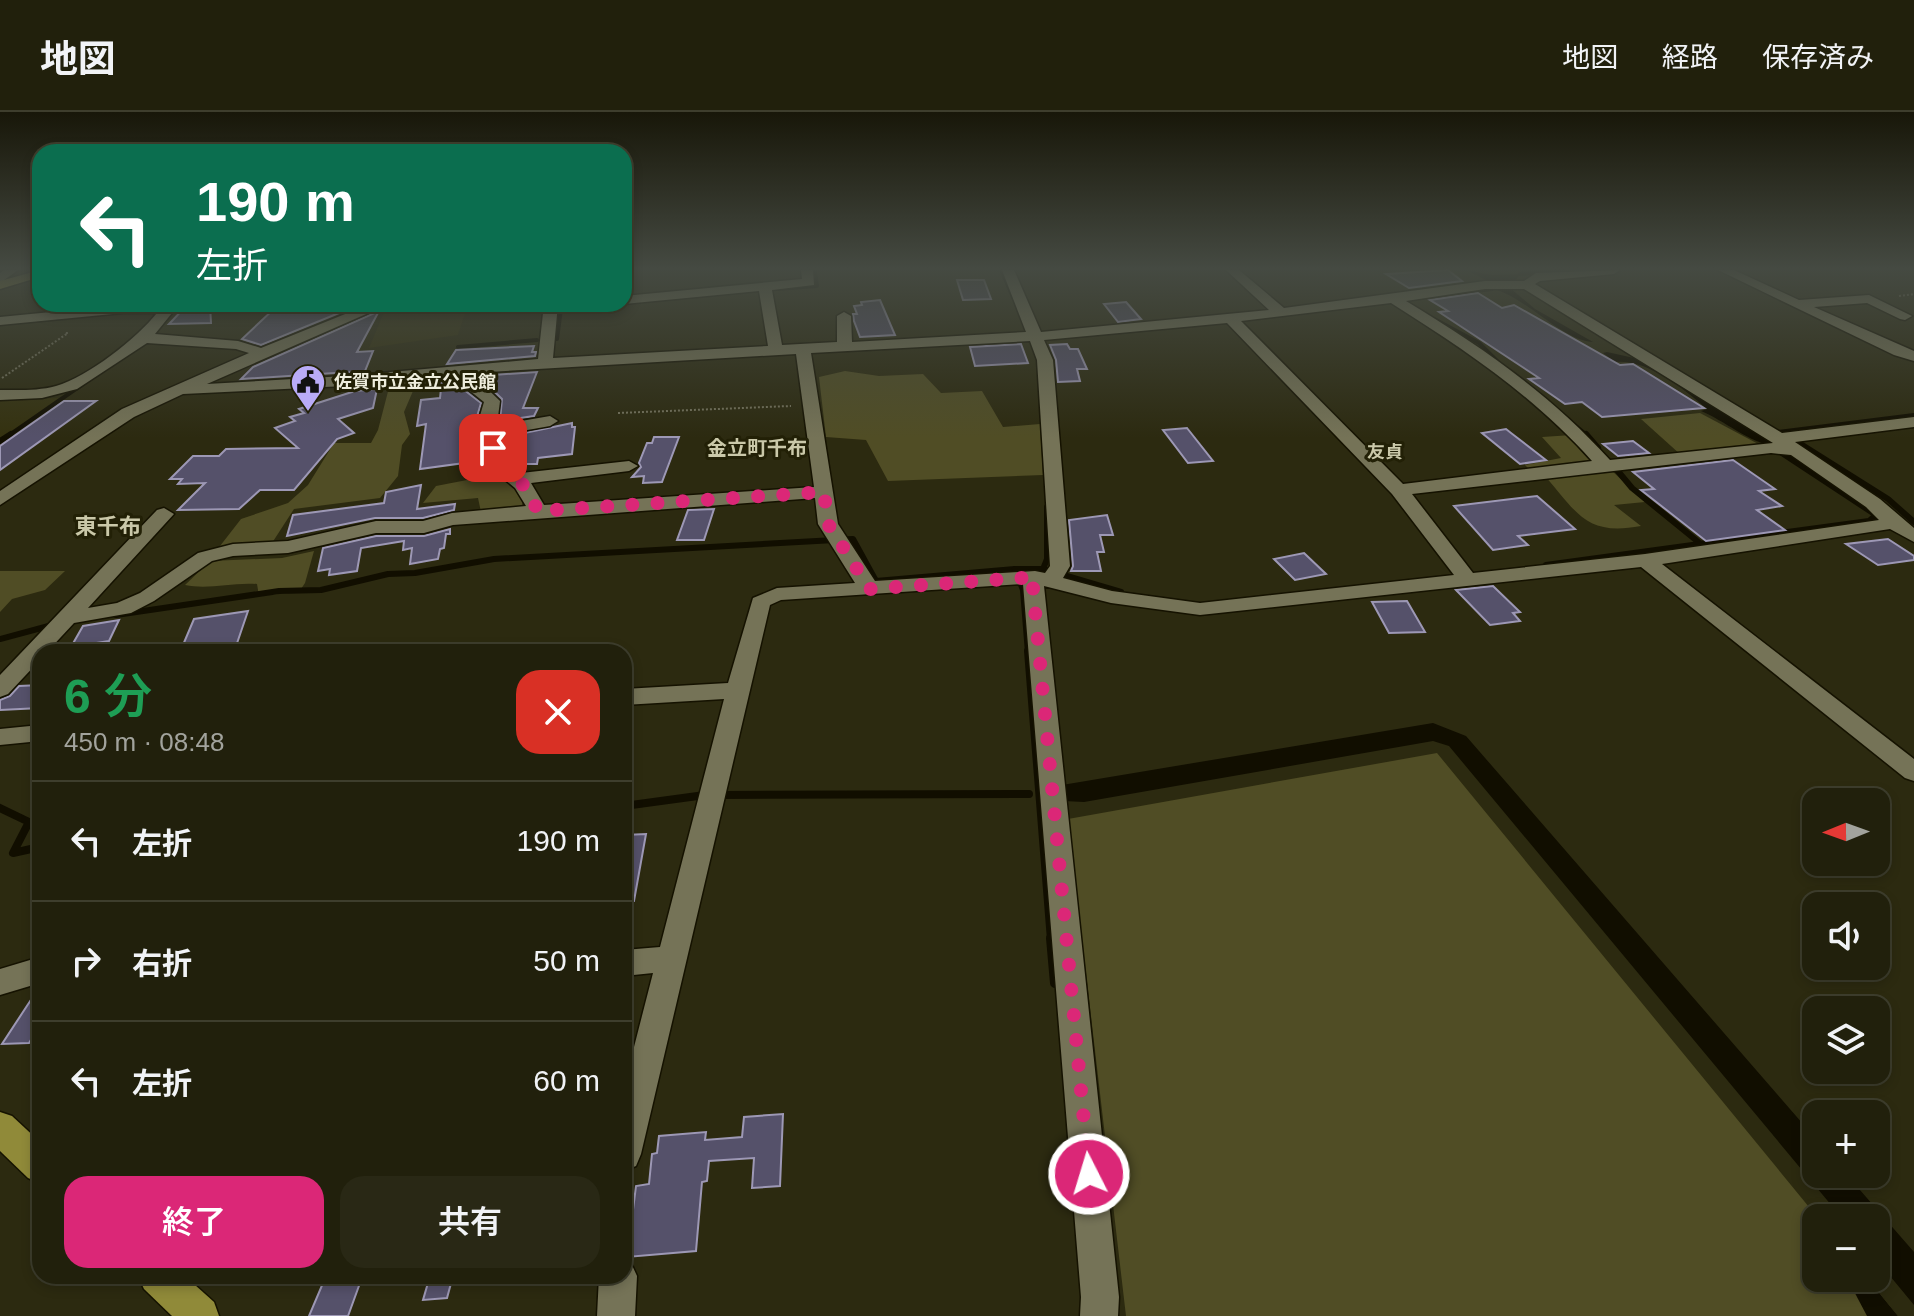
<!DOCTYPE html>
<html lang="ja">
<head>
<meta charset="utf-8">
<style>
  body { margin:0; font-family:Arial,"Noto Sans JP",sans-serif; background:#292815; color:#f1f3f6; height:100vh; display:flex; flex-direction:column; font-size:30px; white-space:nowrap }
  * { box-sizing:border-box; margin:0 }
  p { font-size:26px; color:#a2a39d }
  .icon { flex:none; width:44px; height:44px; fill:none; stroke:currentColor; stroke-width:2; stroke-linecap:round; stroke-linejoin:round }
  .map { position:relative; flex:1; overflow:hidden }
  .details { position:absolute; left:32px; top:532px; width:600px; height:640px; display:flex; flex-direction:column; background:#21200c; border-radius:24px; box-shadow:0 4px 12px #0003,0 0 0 2px #3e3e2d }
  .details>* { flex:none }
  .top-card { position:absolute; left:32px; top:32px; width:600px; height:168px; border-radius:24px; box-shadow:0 4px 12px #0003,0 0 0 2px #3e3e2d; background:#0b6e4f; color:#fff; overflow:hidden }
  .needle { width:52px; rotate:269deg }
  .fabs { position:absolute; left:1802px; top:676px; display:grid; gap:16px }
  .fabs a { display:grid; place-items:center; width:88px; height:88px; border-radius:16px; background:#21200c; box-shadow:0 4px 12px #0003,0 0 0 2px #3e3e2d; font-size:40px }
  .pin { position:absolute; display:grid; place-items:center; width:68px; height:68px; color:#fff; margin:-34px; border-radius:16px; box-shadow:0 4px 12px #0006 }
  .me { position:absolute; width:88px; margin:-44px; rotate:355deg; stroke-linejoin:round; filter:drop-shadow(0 0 6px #0008) }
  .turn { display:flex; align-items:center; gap:28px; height:168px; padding:0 32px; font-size:36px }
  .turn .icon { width:104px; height:104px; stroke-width:2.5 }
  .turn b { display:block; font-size:56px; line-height:68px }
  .round { display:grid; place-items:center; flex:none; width:84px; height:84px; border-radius:24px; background:#292815 }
  .headline { display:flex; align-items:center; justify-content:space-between; height:136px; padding:0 32px }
  h1 { font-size:48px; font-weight:600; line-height:60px; color:#1e9e55 }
  .cta { display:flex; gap:16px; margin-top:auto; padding:16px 32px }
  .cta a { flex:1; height:92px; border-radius:24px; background:#db2777; color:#fff; font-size:32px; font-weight:600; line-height:92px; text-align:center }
  .cta a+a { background:#292815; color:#f1f3f6 }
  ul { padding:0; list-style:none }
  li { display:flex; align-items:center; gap:24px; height:120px; padding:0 32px; border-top:2px solid #3e3e2d }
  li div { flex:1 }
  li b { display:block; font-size:30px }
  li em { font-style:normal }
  header { display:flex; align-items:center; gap:48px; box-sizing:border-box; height:112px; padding:0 40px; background:#21200c; border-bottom:2px solid #3e3e2d }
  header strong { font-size:38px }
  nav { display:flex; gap:44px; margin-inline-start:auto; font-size:28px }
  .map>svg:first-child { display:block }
</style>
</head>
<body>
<header>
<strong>地図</strong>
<nav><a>地図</a><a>経路</a><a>保存済み</a></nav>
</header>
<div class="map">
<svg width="1914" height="1204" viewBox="0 0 1914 1204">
  <rect width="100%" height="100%" fill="#2c2a10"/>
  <g fill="#34310f">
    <path d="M468 192 458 223 369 236 387 193Z"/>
    <path d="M59 286 9 322 0 328V287Z"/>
  </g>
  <g fill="#504d25">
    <path d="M845 259 879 264 923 262 941 281 982 279 1003 315 1040 312 1043 363 888 369 866 328 826 325 819 265Z"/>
    <path d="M419 265 404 300 410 322 402 333 398 364 380 386 294 397 272 431 220 434 241 407 288 391 308 373 334 331H371L378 318 391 268Z"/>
    <path d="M1700 301 1762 334 1681 343 1641 307Z"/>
    <path d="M1572 323 1595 351 1530 358 1525 353 1561 346 1542 325Z"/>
    <path d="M1610 357 1645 390 1614 393 1641 414C1588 424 1578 403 1546 365Z"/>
    <path d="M498 362 523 382 522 396 481 400 478 386 423 391 436 374Z"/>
    <path d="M314 439 305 471 299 480 259 484 257 472C232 470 209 478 185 473L210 449 282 446Z"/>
    <path d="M0 459H65L45 478 12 487 0 500Z"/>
    <path d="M1437 641 1818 1106 1816 1166H1867L1898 1204H1126L1068 707Z"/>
  </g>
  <g fill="#110e00">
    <path d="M1466 158 1492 163 1520 162 1510 176 1535 197 1593 230C1562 229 1525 184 1493 177L1490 170Z"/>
    <path d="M1607 240 1634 246 1774 333C1754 334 1722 307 1701 299L1707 297C1683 276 1648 247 1615 250L1603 241Z"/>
    <path d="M1433 611 1466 624 1816 1027V1062H1846L1914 1140V1193L1876 1147V1106H1842L1449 634 1433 629 1084 690 1064 689 1062 673Z"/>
    <path d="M1847 1166H1867L1898 1204H1867Z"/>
  </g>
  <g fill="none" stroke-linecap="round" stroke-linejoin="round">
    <g stroke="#110e00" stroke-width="4">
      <path d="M1001 158 1013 185"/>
      <path d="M1520 162 1565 158"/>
      <path d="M775 177 817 174 815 160"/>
      <path d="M1458 181 1492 177"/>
      <path d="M1434 207 1479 231 1501 253 1588 324"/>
      <path d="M557 227 561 197 612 192"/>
      <path d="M458 235 537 228"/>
      <path d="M1771 321 1914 303"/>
      <path d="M8 324 83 272"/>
    </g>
    <g stroke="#110e00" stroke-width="6">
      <path d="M1586 322 1598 336"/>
      <path d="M0 329 11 322"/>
      <path d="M1799 331 1888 387 1914 410"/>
      <path d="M1612 352 1632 376 1702 433"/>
      <path d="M1546 453 1869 409 1876 403 1776 337"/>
      <path d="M1043 457 1121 480"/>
      <path d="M116 503 279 479 321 478 388 462 415 461 494 447 853 427 876 469 1015 457"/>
      <path d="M0 527 56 512"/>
      <path d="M1028 541 1023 478 1015 457H1043L1047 447V395"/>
    </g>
    <g stroke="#110e00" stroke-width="8">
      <path d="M1028 539 1051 828"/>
      <path d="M717 683 1029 682"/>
      <path d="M624 694 705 683"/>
      <path d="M0 696 29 710 13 741 40 735"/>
    </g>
    <path stroke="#110e00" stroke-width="10" d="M1051 826 1055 871"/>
  </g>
  <g fill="#55516a" stroke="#9d98b5" stroke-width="2">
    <path d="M1448 158 1462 169 1409 176 1386 162Z"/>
    <path d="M957 168H984L991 187 963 188Z"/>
    <path d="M1478 181 1502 196 1514 193 1620 253 1633 252 1704 296 1602 305 1582 290 1565 292 1529 267 1539 266 1439 200 1448 199 1430 188Z"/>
    <path d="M880 188 895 223 860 225 854 209 853 202H857L854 194 862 193 861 190Z"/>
    <path d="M1126 190 1141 207 1118 210 1104 192Z"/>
    <path d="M188 192H210L211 211 169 212Z"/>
    <path d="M361 192 261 233 242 227 275 196Z"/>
    <path d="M379 199 357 240 373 239 365 259 241 267 253 255Z"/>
    <path d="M1021 232 1028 251 975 254 970 235Z"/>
    <path d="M1067 232 1070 237H1078L1087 257H1077L1080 269 1058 270 1056 248 1050 233Z"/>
    <path d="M534 234 532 240H536L535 244 447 252 456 238Z"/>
    <path d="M537 260 523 296H538L534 304 500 309 502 287 478 264Z"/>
    <path d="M454 265 458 273 481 291 476 308 479 326 466 328 464 351 420 357 426 312 417 314 421 288 440 286 442 267Z"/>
    <path d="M377 277 373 296 338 307 354 321 337 327 294 378H260L239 397 178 398 205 371 178 372 182 367H170L193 344H219L226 337 298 336 275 316 295 309 290 305 304 301 299 297 355 279Z"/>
    <path d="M64 289H96L0 358V334Z"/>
    <path d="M572 311V315H575L572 342 538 346 537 352H512L514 336H507L510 324Z"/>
    <path d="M1187 316 1213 349 1188 351 1163 318Z"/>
    <path d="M1506 317 1511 321 1546 348 1520 352 1482 321Z"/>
    <path d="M654 325H679L662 370 643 371 644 364 632 365 641 355 639 351 647 331H652Z"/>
    <path d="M1633 329 1649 341 1618 344 1603 332Z"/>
    <path d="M1733 348 1775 377 1759 379 1782 394 1757 398 1785 418 1706 429 1641 378 1654 377 1633 360Z"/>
    <path d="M421 373 417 397 455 392 454 398 423 406H375L287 424 293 403 384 391 386 380Z"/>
    <path d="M1537 384 1575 417 1518 424 1528 433 1493 438 1454 394Z"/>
    <path d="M714 397 704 428H677L688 398Z"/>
    <path d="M1107 403 1113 423H1100L1104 440H1097L1101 459H1071L1073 454 1069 408Z"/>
    <path d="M450 417V422H446L444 436 440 437 438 447 410 452 412 436 403 438 404 429 361 436 357 459 329 463 330 457 318 459 323 436 376 424H424Z"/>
    <path d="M1888 427 1914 444V448L1878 453 1846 432Z"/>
    <path d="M1304 441 1326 462 1295 468 1274 447Z"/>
    <path d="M1493 474 1520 500 1513 501 1520 509 1490 513 1456 478Z"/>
    <path d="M1407 489 1425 520 1389 521 1372 490Z"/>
    <path d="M248 499 234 540H180L194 507Z"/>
    <path d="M119 508 109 529 71 535 83 514Z"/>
    <path d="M40 573V596L0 598V588L10 584 19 574Z"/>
    <path d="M646 722 634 789 624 788V723Z"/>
    <path d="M40 874V913L29 931 2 932Z"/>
    <path d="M783 1002 780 1074 752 1076 754 1046 709 1049 707 1069 702 1070 696 1139 627 1145 636 1074 649 1072 652 1042 657 1041 659 1024 706 1020 705 1028 742 1025 744 1005Z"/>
    <path d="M430 1164H453L447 1186 423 1188Z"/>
    <path d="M323 1171H360L348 1204H309Z"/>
  </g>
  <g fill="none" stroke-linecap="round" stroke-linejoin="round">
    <g stroke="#151200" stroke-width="3">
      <g id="minor">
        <path d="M4 158H18L0 171V161Z"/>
        <path d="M801 158H813L814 173 772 178 782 233 837 230V204L844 200 851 204 852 230 1026 220 1002 158H1014L1041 220 1269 198 1226 158H1239L1284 196 1485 169H1524L1536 161 1620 158 1614 162 1540 169 1535 172 1782 321 1914 305V315L1795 330 1880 387 1914 416V430L1890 417 1662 452 1914 647V669L1905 666 1641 455 1200 503 1111 491 1044 474 1119 1185 1118 1204H1080L1081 1185 1023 472 781 488 770 493 641 1042 636 1054 624 1059V974L653 861 624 864V838L660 835 724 587 624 593V577L728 571 753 486 777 476 855 471 818 412 815 386 453 413 424 421H376L288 441 233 444 212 449 154 489 131 501 74 511 47 540H40V548L8 582 0 585V563L157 398 164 396 174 402 88 496 117 491 140 481 198 441 233 432 288 429 376 409H423L452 401 526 394 515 376 487 353 479 307 484 290 460 271 456 262 345 274 183 282 134 305 0 393V379L122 297 249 241 236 237 147 231 77 277 42 286 0 288V278C18 278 38 279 56 274 88 265 137 226 157 201H123L0 213V205L123 193H163L168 194 172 201 155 222 238 229 261 236 370 192H389L207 272 345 264 538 247 544 192H558L553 246 768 234 759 179 624 192V184L802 167ZM1485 177H1524L1773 331 1610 348C1551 283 1481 234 1406 189ZM1391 191C1464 237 1534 284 1592 349L1403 372 1241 209ZM1227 211 1392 382 1454 463 1200 491 1112 479 1063 466 1070 454 1053 248 1044 228ZM1030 229 1037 248 1050 454 1045 461 1035 459 875 469 838 412 811 241ZM796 242 814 375 544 393 531 371 629 359 638 354 629 349 521 361 504 351 499 323 550 314 558 309 550 304 497 313 500 289 471 261ZM1771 341 1791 343 1866 395 1879 408 1645 442 1473 461 1412 382Z"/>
        <path d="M1718 158H1734L1799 188 1869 183 1912 204 1905 208 1900 207 1867 191 1814 195 1914 239V249L1894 243Z"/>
        <path d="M40 613V629L0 633V617Z"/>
        <path d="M40 845V871L0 883V857Z"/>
        <path d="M624 1147 631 1151 637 1164 635 1204H597L599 1164H624Z"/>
      </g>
    </g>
    <g stroke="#151200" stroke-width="3">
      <g id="major">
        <path d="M40 158V165L0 177V169Z"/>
        <path d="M0 1000 12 1004 40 1030V1071L28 1066 0 1039Z"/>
        <path d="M138 1164H185L214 1190 219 1204H172L144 1177Z"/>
      </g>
    </g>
    <g stroke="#73715b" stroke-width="2" stroke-dasharray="2 2" stroke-linecap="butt">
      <path d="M1899 184 1914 182"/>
      <path d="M2 266 68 221H64"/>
      <path d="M618 301 791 294"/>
    </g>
    <use href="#minor" fill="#757357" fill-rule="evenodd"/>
    <use href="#major" fill="#908a39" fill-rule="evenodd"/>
  </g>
  <linearGradient id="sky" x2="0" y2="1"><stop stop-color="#181709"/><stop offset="0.48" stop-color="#454a42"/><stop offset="1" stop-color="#454a42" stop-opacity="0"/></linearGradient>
  <rect width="1914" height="326" fill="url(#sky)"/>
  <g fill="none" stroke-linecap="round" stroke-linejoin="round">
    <path stroke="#db2777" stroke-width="14" stroke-dasharray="0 25.2" d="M493 336 496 353C518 366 530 375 537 399L824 380 828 412 870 477 1035 465 1033 477 1089 1062"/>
  </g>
  <defs>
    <g id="civic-pin" transform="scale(1.8)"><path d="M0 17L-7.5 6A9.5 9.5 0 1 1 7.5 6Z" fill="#b9abf7" stroke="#222006"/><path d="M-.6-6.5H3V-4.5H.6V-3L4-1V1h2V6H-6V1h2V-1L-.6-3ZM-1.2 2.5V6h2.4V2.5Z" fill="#111"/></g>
  </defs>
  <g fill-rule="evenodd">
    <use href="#civic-pin" x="308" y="270"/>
  </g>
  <g text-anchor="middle" stroke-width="6" stroke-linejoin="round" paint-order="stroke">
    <g font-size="18" font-weight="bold" fill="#eeeddd" stroke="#222006" text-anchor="start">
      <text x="334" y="276">佐賀市立金立公民館</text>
    </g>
    <g font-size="18" font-weight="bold" fill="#cac8a9" stroke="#222006">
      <text x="1385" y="346">友貞</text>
    </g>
    <g font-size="20" font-weight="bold" fill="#cac8a9" stroke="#222006">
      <text x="757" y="343">金立町千布</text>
    </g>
    <g font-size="22" font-weight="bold" fill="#cac8a9" stroke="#222006">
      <text x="108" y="422">東千布</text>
    </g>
  </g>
</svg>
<div class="fabs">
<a><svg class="needle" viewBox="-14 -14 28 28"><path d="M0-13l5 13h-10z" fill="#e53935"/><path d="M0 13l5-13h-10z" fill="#a2a39d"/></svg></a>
<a><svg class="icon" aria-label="sound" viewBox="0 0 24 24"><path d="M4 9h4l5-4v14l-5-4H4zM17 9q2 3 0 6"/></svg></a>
<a><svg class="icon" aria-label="layers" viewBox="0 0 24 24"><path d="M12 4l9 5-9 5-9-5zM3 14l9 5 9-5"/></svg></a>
<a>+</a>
<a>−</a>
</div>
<div class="pin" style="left:493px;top:336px;background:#d93025"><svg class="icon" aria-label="arrive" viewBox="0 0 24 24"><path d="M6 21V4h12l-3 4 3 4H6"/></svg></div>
<svg class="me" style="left:1089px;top:1062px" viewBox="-20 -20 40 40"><circle r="17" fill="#db2777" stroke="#fff" stroke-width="3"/><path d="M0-11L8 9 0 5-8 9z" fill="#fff"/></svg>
<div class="top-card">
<div class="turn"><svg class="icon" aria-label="left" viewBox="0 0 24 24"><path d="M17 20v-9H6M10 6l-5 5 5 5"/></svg><div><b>190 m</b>左折</div></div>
</div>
<section class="details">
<div class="headline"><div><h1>6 分</h1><p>450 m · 08:48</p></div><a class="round" style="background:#d93025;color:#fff"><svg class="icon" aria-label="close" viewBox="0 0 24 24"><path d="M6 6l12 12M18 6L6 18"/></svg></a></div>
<ul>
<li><svg class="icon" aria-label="left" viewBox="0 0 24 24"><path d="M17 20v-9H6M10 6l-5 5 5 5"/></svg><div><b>左折</b></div><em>190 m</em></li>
<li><svg class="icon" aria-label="right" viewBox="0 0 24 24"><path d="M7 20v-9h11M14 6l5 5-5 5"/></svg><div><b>右折</b></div><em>50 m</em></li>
<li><svg class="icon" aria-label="left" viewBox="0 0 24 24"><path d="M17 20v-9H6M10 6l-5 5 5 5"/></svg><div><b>左折</b></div><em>60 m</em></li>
</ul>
<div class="cta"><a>終了</a><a>共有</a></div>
</section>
</div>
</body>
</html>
